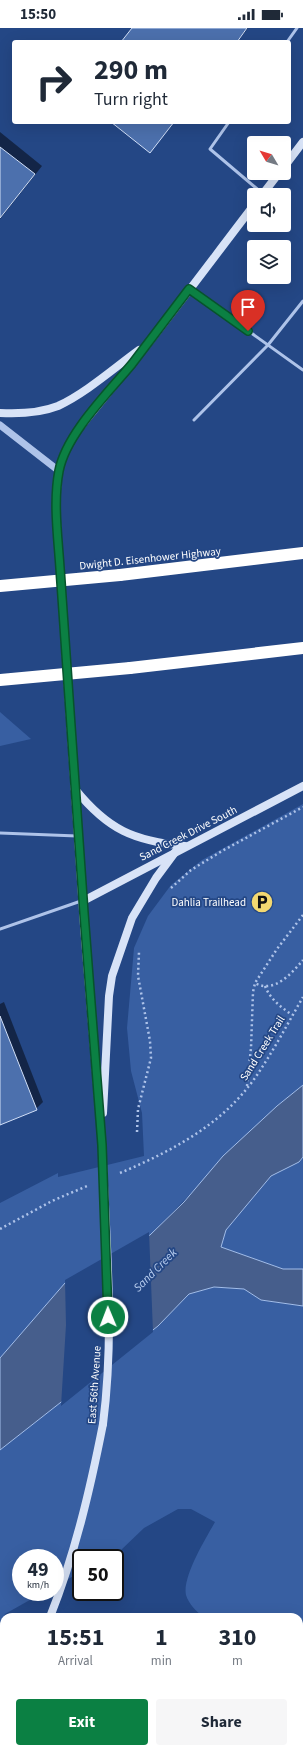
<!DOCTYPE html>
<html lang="en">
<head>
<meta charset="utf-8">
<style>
  body { margin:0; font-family:"Source Sans 3",sans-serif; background:#f6f6f7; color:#1f2937; height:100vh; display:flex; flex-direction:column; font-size:15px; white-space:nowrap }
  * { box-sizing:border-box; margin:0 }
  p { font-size:13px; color:#747a83 }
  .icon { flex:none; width:22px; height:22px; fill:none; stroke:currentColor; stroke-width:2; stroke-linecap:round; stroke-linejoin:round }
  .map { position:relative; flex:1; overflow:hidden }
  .drawer { position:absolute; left:0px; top:1585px; width:303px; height:140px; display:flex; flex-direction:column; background:#fff; border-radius:12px 12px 0 0; box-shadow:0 4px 16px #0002 }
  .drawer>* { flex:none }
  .guide { position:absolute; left:12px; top:12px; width:279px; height:84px; border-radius:4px; box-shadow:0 4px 16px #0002; background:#fff; color:#1f2937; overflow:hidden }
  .needle { width:26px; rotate:308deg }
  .buttons { position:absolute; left:247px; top:108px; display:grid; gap:8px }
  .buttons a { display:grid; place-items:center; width:44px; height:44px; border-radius:4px; background:#fff; box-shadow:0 4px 16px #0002; font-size:20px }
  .speed { position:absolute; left:12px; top:1521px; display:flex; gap:8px; font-size:20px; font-weight:700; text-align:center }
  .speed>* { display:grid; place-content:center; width:52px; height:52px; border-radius:50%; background:#fff; box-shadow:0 4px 16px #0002; line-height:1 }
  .speed small { font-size:10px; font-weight:400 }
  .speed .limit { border:2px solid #111; border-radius:6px; background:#fff; color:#111 }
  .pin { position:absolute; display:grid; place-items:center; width:34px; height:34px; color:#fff; margin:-41px -17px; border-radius:50% 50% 50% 0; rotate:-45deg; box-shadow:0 0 4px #0007 }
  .pin .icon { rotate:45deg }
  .me { position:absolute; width:44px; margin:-22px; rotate:359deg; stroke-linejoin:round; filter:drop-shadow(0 0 3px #0008) }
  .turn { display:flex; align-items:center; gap:14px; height:84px; padding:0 16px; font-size:18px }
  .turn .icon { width:52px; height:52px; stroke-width:2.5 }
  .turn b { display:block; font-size:28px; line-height:34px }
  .eta { display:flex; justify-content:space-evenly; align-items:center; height:68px; text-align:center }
  .eta b { font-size:24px; font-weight:700; line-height:28px }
  .button { display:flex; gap:8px; margin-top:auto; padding:8px 16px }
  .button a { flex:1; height:46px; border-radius:4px; background:#0b8043; color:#fff; font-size:16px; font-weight:700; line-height:46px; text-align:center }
  .button a+a { background:#f6f6f7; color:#1f2937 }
  .status { display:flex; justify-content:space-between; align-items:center; height:28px; padding:0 20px; background:#fff; direction:ltr }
  .status svg { height:11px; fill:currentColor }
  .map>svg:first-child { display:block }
</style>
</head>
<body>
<div class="status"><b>15:50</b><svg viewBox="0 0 49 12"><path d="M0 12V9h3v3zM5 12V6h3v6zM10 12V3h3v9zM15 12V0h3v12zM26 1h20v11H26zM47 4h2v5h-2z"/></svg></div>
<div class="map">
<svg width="303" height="1725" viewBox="0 0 303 1725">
  <rect width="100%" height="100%" fill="#244785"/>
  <g fill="#385fa2">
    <path d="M0 684 31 711 0 718Z"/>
    <path d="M303 776V1057L277 1078 150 1207 65 1255 0 1330V1175L58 1145V1149L144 1128 142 1085 131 1043 127 1000 134 920 148 888 171 857 202 832Z"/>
    <path d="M303 1129V1241H283L221 1219 226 1202 271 1148 299 1134Z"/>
    <path d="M214 1259 244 1261 261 1272 303 1278V1636L299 1637V1589H203C197 1584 188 1575 186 1567 182 1549 206 1510 215 1494L191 1481H178L144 1500 121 1522 106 1530H81V1544L55 1558V1530H21V1564H44L5 1586 0 1597V1422L158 1298 189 1266Z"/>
  </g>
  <path fill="#465e8c" stroke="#a2bde9" d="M303 1057V1129L299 1134 271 1148 226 1202 221 1219 283 1241H303V1278L261 1272 244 1261 214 1259 189 1266 158 1298 0 1422V1330L65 1255 150 1207 184 1174 223 1128 277 1078Z"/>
  <path fill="#244785" d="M149 1204 153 1304 61 1378 66 1297 65 1252Z"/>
  <g fill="#0007">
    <path d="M134 0H248L237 14H123Z"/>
    <path d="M0 104 42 138 0 191Z"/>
    <path d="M4 974 43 1074 36 1081 0 1095V976Z"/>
  </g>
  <g fill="#4c70ad" stroke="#d1dff7">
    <path d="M132 0H247L237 14H121Z"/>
    <path d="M111 94H174L150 125Z"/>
    <path d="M0 119 35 146 0 190Z"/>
    <path d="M0 988 37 1082 0 1097Z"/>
  </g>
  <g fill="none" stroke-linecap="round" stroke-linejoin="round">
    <g stroke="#aec3e9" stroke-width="2.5" stroke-dasharray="2 3" stroke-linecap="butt">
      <path d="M171 860 191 842 222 823 303 779"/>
      <path d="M303 887 277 921 255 955C274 966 292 945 303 932"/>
      <path d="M265 958C270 971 281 979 292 987"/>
      <path d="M247 1058 251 1020 253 964 255 955"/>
      <path d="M137 1104 138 1081 151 1030 150 1013 138 948 139 924"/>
      <path d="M120 1145C172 1123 224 1096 257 1047 274 1022 288 995 303 969"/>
      <path d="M0 1201 52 1173 87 1158"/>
    </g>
    <g stroke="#aec3e9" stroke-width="3">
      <path d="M287 14 297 0"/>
      <path d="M229 94 210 121 262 165"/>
      <path d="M191 262 303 342"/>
      <path d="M194 392 268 317 303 273"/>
      <path d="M0 805 77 808"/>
      <path d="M0 901 81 873"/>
      <path d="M295 1721 296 1725"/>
    </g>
    <g stroke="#aec3e9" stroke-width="7">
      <path d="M0 397 59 443"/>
      <path d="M299 1686H303"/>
    </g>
    <g stroke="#d8e3f7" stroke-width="8">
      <path d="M284 139 303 114"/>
      <path d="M262 167 279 145"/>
      <path d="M0 385C19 386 40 385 58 378 86 365 114 340 139 322"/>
      <path d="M75 761C108 802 134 813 185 818"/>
      <path d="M83 873 303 758"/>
      <path d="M103 1085 109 968 112 948 132 890 156 850 176 823"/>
      <path d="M102 1117 84 898 60 540C58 505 52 465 62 431 69 411 85 393 99 376 115 356 131 337 147 317 183 271 218 224 254 177"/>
      <path d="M50 1589C75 1526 90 1462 103 1396"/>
      <path d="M0 1688 4 1681"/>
    </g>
    <g stroke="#fff" stroke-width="12">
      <path d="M120 547 303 525"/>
      <path d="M130 640 303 620"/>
    </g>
    <path stroke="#d8e3f7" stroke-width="8" d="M102 1117C106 1209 115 1304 103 1396"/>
    <g stroke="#fff" stroke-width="12">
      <path d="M0 558 120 547"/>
      <path d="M0 652 130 640"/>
    </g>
  </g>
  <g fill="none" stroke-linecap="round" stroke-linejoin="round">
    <g stroke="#07532c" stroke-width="10">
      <path id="route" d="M108 1289 102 1117 84 885 60 540C58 509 53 474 59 443 66 406 108 365 132 336 151 311 170 286 189 261L248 303"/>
    </g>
    <use href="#route" stroke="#0b8043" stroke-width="7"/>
  </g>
  <defs>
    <g id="parking-disc" transform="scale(1.15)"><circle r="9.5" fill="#f3d871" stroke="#244785"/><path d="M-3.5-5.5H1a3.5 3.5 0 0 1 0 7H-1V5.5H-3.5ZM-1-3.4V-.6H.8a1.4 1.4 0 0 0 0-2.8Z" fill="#111"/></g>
  </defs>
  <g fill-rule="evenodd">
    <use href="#parking-disc" x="262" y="874"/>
  </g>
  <g text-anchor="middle" stroke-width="3.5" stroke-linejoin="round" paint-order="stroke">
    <g font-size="11" fill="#fff" stroke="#244785">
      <text transform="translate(150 530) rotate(-6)" y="4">Dwight D. Eisenhower Highway</text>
      <text transform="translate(188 805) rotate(-27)" y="4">Sand Creek Drive South</text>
      <text transform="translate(262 1020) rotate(-58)" y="4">Sand Creek Trail</text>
      <text transform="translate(94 1357) rotate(-86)" y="4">East 56th Avenue</text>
    </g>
    <g font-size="11" fill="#fff" stroke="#244785" text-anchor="end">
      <text x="246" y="878">Dahlia Trailhead</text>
    </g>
    <g font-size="12" font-style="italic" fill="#b9cef0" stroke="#244785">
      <text transform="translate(155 1242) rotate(-45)" y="4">Sand Creek</text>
    </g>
  </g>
</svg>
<div class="buttons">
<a><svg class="needle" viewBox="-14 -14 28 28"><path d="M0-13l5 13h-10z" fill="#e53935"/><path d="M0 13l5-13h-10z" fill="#747a83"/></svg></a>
<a><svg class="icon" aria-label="sound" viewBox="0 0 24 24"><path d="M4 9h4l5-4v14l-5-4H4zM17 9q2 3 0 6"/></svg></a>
<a><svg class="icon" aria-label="layers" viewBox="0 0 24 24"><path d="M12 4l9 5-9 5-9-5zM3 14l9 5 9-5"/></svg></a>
</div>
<div class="speed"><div>49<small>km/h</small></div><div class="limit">50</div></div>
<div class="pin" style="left:248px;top:303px;background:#d93025"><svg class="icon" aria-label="arrive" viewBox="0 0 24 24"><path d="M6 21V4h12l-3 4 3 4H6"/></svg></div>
<svg class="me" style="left:108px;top:1289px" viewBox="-20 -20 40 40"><circle r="17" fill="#0b8043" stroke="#fff" stroke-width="3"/><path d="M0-11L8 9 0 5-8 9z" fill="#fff"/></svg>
<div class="guide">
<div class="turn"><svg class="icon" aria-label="right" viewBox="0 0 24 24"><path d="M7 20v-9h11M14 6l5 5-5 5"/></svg><div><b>290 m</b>Turn right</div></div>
</div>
<section class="drawer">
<div class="eta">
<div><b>15:51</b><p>Arrival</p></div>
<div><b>1</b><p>min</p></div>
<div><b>310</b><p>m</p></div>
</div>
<div class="button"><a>Exit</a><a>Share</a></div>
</section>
</div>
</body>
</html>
